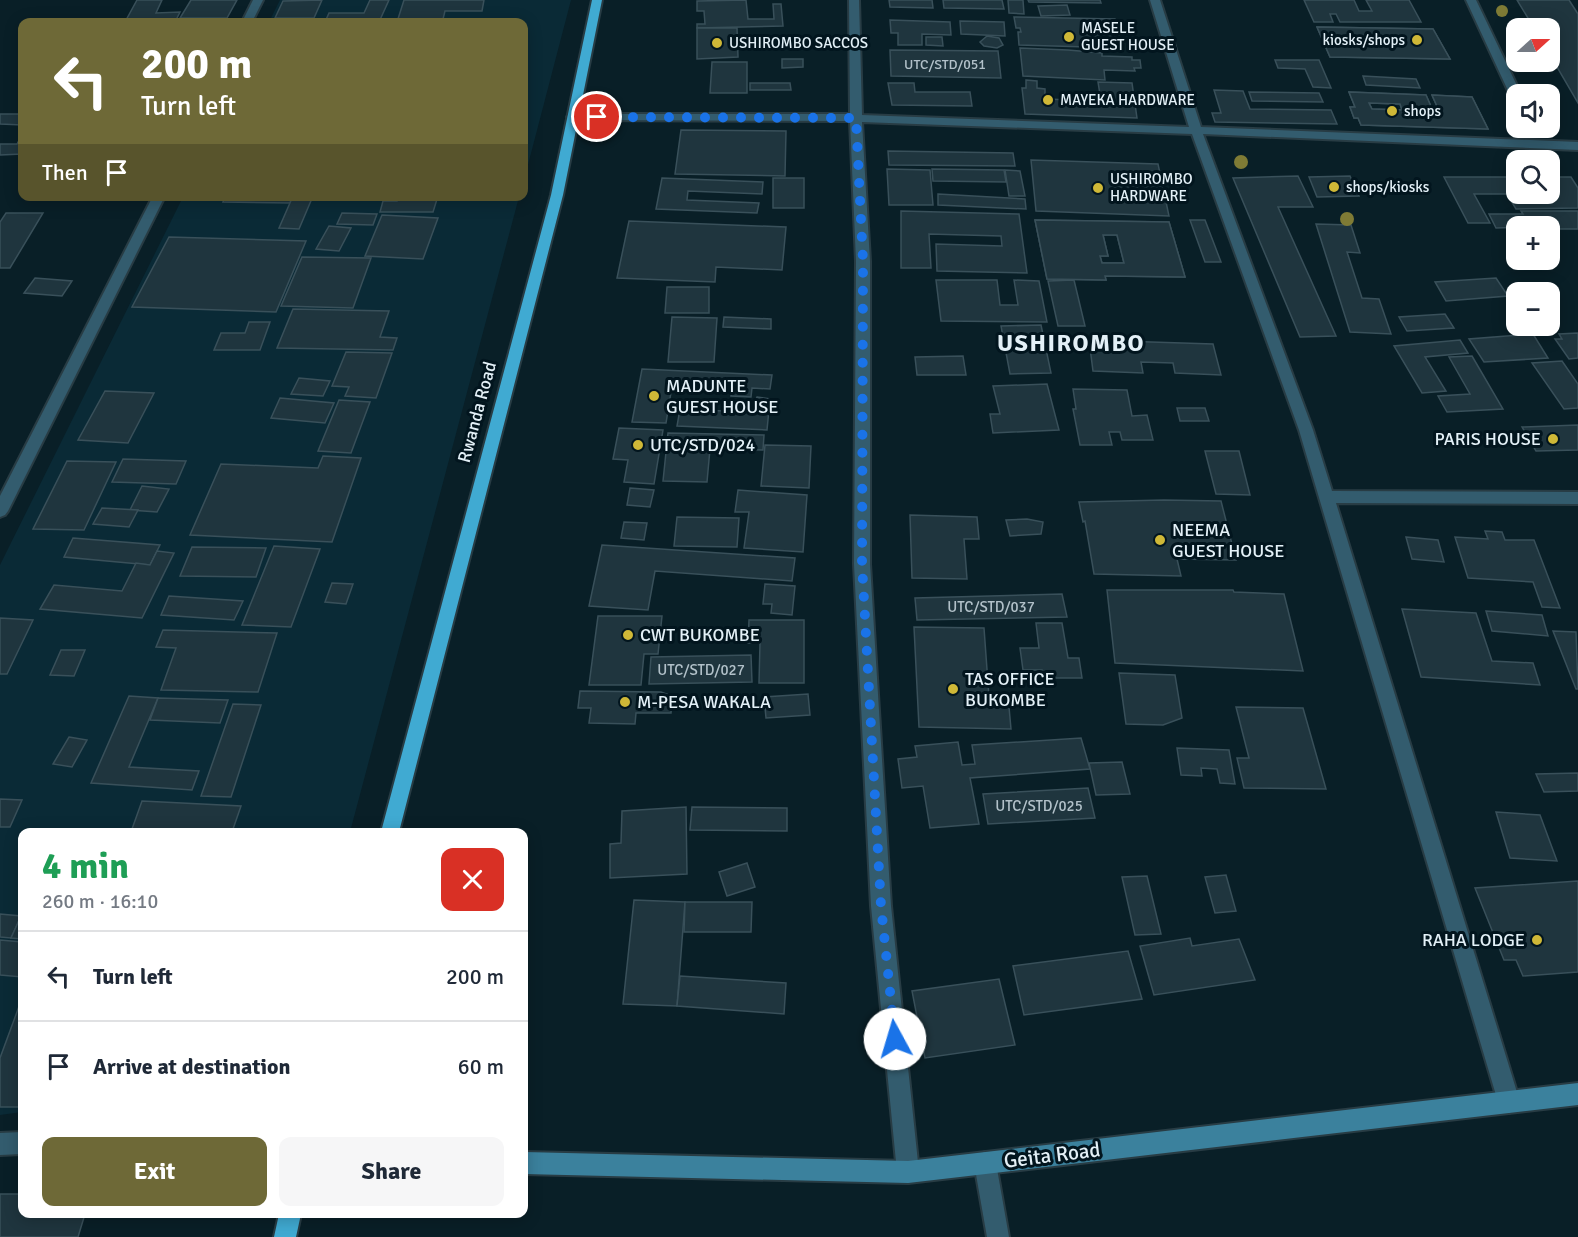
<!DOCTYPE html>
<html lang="en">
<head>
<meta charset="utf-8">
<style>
  body { margin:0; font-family:Signika,sans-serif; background:#f6f6f7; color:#1f2937; height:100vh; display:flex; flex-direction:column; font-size:22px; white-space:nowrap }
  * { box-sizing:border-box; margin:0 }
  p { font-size:20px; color:#747a83 }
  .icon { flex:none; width:33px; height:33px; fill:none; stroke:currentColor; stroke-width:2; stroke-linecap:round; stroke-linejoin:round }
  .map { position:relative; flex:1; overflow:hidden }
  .sheet { position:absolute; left:18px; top:828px; width:510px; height:390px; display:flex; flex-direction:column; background:#fff; border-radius:12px; box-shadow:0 3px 15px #0003 }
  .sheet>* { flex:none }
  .top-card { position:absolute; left:18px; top:18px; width:510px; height:183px; border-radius:12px; box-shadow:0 3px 15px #0003; background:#6e6937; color:#fff; overflow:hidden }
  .needle { width:39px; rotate:69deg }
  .fabs { position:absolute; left:1506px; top:18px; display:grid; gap:12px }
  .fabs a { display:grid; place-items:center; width:54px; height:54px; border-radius:12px; background:#fff; box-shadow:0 3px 15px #0003; font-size:30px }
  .pin { position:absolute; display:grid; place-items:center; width:51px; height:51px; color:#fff; margin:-26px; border:3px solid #fff; border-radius:50%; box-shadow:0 2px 6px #0007 }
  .me { position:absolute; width:66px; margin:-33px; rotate:354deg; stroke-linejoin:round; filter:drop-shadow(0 0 4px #0008) }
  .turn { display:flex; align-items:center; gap:21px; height:126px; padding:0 24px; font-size:27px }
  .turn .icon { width:78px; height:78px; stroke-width:2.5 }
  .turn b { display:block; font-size:42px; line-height:51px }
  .then { display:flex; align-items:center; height:57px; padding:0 24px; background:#0003; gap:12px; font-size:22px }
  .round { display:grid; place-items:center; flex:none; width:63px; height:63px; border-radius:12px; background:#f6f6f7 }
  .headline { display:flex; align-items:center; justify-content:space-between; height:102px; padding:0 24px }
  h1 { font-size:36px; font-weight:700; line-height:45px; color:#1e9e55 }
  .action { display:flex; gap:12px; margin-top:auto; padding:12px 24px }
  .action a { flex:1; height:69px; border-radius:12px; background:#6e6937; color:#fff; font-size:24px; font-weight:700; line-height:69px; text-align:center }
  .action a+a { background:#f6f6f7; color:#1f2937 }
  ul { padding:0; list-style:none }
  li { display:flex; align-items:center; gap:18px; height:90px; padding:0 24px; border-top:2px solid #e0e1e3 }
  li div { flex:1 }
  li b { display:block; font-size:22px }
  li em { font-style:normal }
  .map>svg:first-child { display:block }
</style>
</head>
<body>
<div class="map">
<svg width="1578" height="1237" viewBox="0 0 1578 1237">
  <rect width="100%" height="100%" fill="#091f27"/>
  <g fill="#0a2a36">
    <path d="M280 0H571L524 180V22H269Z"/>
    <path d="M183 197H519L350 832H22V1112L0 1115V565Z"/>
  </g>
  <g fill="#1f353e" stroke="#39505a" stroke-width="1.5" fill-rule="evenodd">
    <path d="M137 0H162L156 13 180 12 175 22H125Z"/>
    <path d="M191 0H237L227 18H180Z"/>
    <path d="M322 0 314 18H275L283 1Z"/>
    <path d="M370 0H389L379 22H325L329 13H364Z"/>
    <path d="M404 0H484L482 11H445L443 19H477L476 22H397Z"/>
    <path d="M746 0 748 19H774L773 4H781L783 26 697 28V24H705L704 11H697V1Z"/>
    <path d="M889 0H932L933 8 890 7Z"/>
    <path d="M943 0H1002L1004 9 944 8Z"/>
    <path d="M1008 0H1023L1024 14 1009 13Z"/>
    <path d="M1028 0H1100L1101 3 1029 2Z"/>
    <path d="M1304 0H1354L1359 11H1372L1366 0H1409L1421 22H1340L1336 14H1330L1333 22H1314Z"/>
    <path d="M1517 0H1569L1578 14V103L1550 55V28H1534Z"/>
    <path d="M1067 5 1070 15 1041 16 1038 6Z"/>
    <path d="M1014 17 1115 19 1122 48 1019 45 1018 32H1021L1020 28H1016Z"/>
    <path d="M890 20 950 22 951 35 922 34V45H898V33H891Z"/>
    <path d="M960 21 1004 22 1005 36 961 34Z"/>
    <path d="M1317 27 1433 29 1450 59 1330 57ZM1345 35 1393 36 1398 45 1349 44Z"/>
    <path d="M1317 27 1433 29 1450 59 1330 57ZM1345 35 1393 36 1398 45 1349 44Z"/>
    <path d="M697 28H737L738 57 697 59Z"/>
    <path d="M987 36 999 38 1003 45 997 48 984 46 980 42Z"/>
    <path d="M926 37H942L943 46 926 45Z"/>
    <path d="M1020 48 1068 50 1102 53V56L1132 57V60H1140L1141 68H1134L1135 71 1104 70 1105 80 1023 76Z"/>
    <path d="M890 50 998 51 1001 78 891 76Z"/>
    <path d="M782 59H803V67L782 68Z"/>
    <path d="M1275 60H1319L1331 88 1313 87 1305 69 1278 68Z"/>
    <path d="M712 62H747V93H710Z"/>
    <path d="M1363 76 1416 79 1420 88 1366 85Z"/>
    <path d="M1026 80 1037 81V88L1045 89V99L1101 101 1098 82 1132 83 1137 118 1025 114 1022 88H1026Z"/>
    <path d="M750 83H790L791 90H750Z"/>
    <path d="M888 83H914L915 92H970L972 106 892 105Z"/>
    <path d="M1214 90 1243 91 1250 109 1331 110 1337 124 1215 122 1212 113H1221Z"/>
    <path d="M1249 92 1319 93 1323 102 1252 101Z"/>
    <path d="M1349 92 1426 95 1433 111H1439L1432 95 1472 97 1488 129 1361 125 1358 118H1354L1350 107H1355ZM1369 103 1400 104 1402 110 1372 109Z"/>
    <path d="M1349 92 1426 95 1433 111H1439L1432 95 1472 97 1488 129 1361 125 1358 118H1354L1350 107H1355ZM1369 103 1400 104 1402 110 1372 109Z"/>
    <path d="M0 114H22V125L0 124Z"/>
    <path d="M681 130 786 131 785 176 675 174Z"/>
    <path d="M22 135V154L0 155V144H17Z"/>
    <path d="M888 151 1013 153 1015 166 889 165Z"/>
    <path d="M1031 160 1158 164 1169 216 1036 211Z"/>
    <path d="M887 169 930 170 933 205H889Z"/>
    <path d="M932 169 1004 170 1006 182 933 181Z"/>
    <path d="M1005 170 1020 171 1025 196H1009Z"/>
    <path d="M1298 176 1313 207H1278L1336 336 1300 337 1233 178Z"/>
    <path d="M1350 176 1359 196 1317 197 1309 177Z"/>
    <path d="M1444 177H1516V194H1550V177H1571L1578 188V208L1516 209 1507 194H1474L1490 223H1468Z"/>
    <path d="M662 178 763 182 762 194 688 191 687 200 759 203 757 213 656 209Z"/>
    <rect x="773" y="178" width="31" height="30"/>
    <path d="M938 194 1025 199 1026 209 938 205Z"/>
    <path d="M225 196H293L290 203 223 202Z"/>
    <path d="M293 196H313L299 229 279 228Z"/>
    <path d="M398 196H438L433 212H380L383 201H397Z"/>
    <path d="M901 211 1019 214 1027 273 937 271 936 244 1002 246 1001 236 929 234 931 268H901Z"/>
    <path d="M1521 211H1578V229H1550V226L1496 228 1489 214H1523Z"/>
    <path d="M6 213H43L10 268H0V222Z"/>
    <path d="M342 213 377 214 373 225 337 224Z"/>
    <path d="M382 215 438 218 423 259 365 256Z"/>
    <path d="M1035 220 1169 222 1185 277 1105 276 1106 280 1047 279ZM1103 235H1117L1124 263H1102L1100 256H1108Z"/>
    <path d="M1035 220 1169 222 1185 277 1105 276 1106 280 1047 279ZM1103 235H1117L1124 263H1102L1100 256H1108Z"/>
    <path d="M1190 220H1205L1221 262H1205Z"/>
    <path d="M629 221 786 227 782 270 716 267 715 282 617 278Z"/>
    <path d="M1316 224 1351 225 1360 253 1347 252 1362 298 1379 299 1391 334 1350 332Z"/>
    <path d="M329 226 351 228 339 251 316 249Z"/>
    <path d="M169 237 306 241 276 312 132 307Z"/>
    <path d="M302 257 371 258 353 308 281 306Z"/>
    <path d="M35 278 72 281 62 296 24 293Z"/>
    <path d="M1496 278 1508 296 1446 301 1435 282Z"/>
    <path d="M936 280H997L1000 305H1018L1014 280 1039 281 1047 322 941 321Z"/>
    <path d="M1074 280 1085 326H1058L1048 281Z"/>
    <path d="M667 287H709V313H665Z"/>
    <path d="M293 309 389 311 380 337 397 338 393 350 277 348Z"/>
    <path d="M1445 314 1454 328 1407 331 1399 317Z"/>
    <path d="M672 317 717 318 714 362H668Z"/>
    <path d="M724 317 771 319V329L723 327Z"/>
    <path d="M249 322H270L260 350H214L221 333H245Z"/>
    <path d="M1041 325 1051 373 1010 374 1001 326Z"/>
    <path d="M1578 333V358L1569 359 1555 339H1562L1559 334Z"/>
    <path d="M1533 334 1548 358 1484 362 1469 339Z"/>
    <path d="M1089 340 1213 344 1221 375 1175 373 1173 363 1141 362 1143 373 1093 371Z"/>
    <path d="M1460 340 1468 353 1425 357 1446 391 1422 393 1394 346Z"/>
    <path d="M346 352 392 353 376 398 345 396 349 387 332 386Z"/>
    <path d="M963 356 966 375H917L915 357Z"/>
    <path d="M1472 356 1503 409 1447 412 1438 396 1470 394 1449 357Z"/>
    <path d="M1562 361 1578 384V408L1564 409 1532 363Z"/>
    <path d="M642 369 772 375 770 389 752 388 751 397 731 396 732 389 672 386 666 423 632 422Z"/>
    <path d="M299 378 330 381 323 396 291 394Z"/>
    <path d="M1047 384 1059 430 993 433 990 414H1000L993 386Z"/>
    <path d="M1073 389 1127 390 1132 416 1147 415 1153 440H1122L1120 432H1109L1112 445H1080L1073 409H1076Z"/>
    <path d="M105 391 154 393 128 443 78 440Z"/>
    <path d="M757 397 770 399 767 430 677 426 680 409 747 412 749 400 755 401Z"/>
    <path d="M280 398 334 403 325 423 271 418Z"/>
    <path d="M339 400 370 402 351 453 318 451Z"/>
    <path d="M1177 408H1205L1209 421H1180Z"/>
    <path d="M1578 425V450L1536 451 1522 427Z"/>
    <path d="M619 428 663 430 654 484 624 482 628 460 613 459Z"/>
    <path d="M668 433 764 435 763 450 710 449 707 482 663 481Z"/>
    <path d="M765 445 811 446 809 488 761 486Z"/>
    <path d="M1205 451H1239L1250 495 1216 494Z"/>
    <path d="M323 456 361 458 332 542 190 535 221 464 318 468Z"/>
    <path d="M123 459 186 461 176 484 112 482Z"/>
    <path d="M67 461 116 462 84 530 33 529Z"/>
    <path d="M142 486 169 489 157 512 130 510Z"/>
    <path d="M630 488 654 490 650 507 627 505Z"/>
    <path d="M738 490 807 495 803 552 744 548 749 512H735Z"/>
    <path d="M1164 500 1221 501 1236 560 1177 559 1181 576 1094 574 1085 521 1083 522 1079 502Z"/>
    <path d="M102 508 138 510 129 527 93 524Z"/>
    <path d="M910 515 977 517 979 539H964L967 579 912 578Z"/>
    <path d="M677 517 739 518 737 547 674 546Z"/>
    <path d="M1027 519 1043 522 1041 534 1010 536 1006 520Z"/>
    <path d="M624 522 647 523 644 540 621 538Z"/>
    <path d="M1485 531 1502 532 1505 540H1534L1560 608 1542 607 1533 582 1468 578 1455 537 1488 539Z"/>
    <path d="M1406 537 1438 540 1444 562 1412 559Z"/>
    <path d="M73 538 160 545 150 565 64 557Z"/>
    <path d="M602 545 795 558 792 581 655 571 648 610 589 606Z"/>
    <path d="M274 546 320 549 291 627 242 625Z"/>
    <path d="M192 547 266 548 256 577 180 576Z"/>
    <path d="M157 551 174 553 142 618 40 609 54 585 122 591 136 563 150 565Z"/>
    <path d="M332 583 353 584 346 604 325 602Z"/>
    <path d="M765 584 795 586 792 615 771 613 772 604H763Z"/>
    <path d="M1107 590H1233L1234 592 1284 594 1303 671 1115 663Z"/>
    <path d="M1062 594 1067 617 917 620 915 598Z"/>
    <path d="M169 596 243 601 234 620 161 615Z"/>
    <path d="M1402 609 1476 613 1492 661 1533 663 1540 685 1421 677Z"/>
    <path d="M1486 611 1542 615 1548 636 1492 631Z"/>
    <path d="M598 616H662L658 654H644L641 685H589Z"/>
    <path d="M0 618 33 620 7 674H0Z"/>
    <path d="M749 620H804V683H759L760 643H748Z"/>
    <path d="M1036 623H1062L1068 658H1079L1082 678H1043L1042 670H1023L1020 648H1039Z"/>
    <path d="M914 627 984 628 989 697 1009 707 1011 729 919 727Z"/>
    <path d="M163 630 277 633 258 692 161 690 176 648 156 647Z"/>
    <path d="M1553 631 1576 632 1578 689H1576Z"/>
    <path d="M61 650H85L74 676 50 675Z"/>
    <path d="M751 655 752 682 649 684 651 657Z"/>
    <path d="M1119 673 1175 675 1182 718 1163 725 1126 724Z"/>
    <path d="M580 691 661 692 672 696 671 713H636L635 724 589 723 591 708H578Z"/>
    <path d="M808 694 810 715 766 718 764 697Z"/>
    <path d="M129 696 158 698 129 767 199 771 192 790 91 783Z"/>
    <path d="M158 698 228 700 220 723 150 720Z"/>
    <path d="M233 704 261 705 231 797 201 796Z"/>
    <path d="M1236 707 1303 708 1326 789 1244 788 1237 758H1249Z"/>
    <path d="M69 737 87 740 72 767 53 764Z"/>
    <path d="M1081 738 1090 769 970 778 979 824 930 828 923 786 902 788 898 759 917 757 915 746 958 742 962 765 975 764 972 745Z"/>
    <path d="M1177 748 1229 750 1235 784 1220 783 1217 769 1201 768 1202 776 1181 775Z"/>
    <path d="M1122 762 1130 794 1096 795 1089 763Z"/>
    <path d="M1578 773V791L1544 792 1536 774Z"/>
    <path d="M1088 788 1095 818 988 824 983 794Z"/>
    <path d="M0 799 22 800 10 827H0Z"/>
    <path d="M142 801 241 806 232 832 132 829Z"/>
    <path d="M686 807 687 874 610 878V844L621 843 622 811Z"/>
    <path d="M692 807 787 808V831L690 830Z"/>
    <path d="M1496 812 1540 815 1557 861 1510 858Z"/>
    <path d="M747 863 755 887 727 896 719 872Z"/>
    <path d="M1226 875 1236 911 1215 913 1205 877Z"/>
    <path d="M1147 876 1161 934 1135 935 1122 877Z"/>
    <path d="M1578 881V972L1523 976 1516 960H1504L1475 888Z"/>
    <path d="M634 900 685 902 677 1006 623 1004Z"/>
    <path d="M685 902H752L751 932H684Z"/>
    <path d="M0 914 21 916 11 938 0 937Z"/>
    <path d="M21 916 22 939 11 938Z"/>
    <path d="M1190 938 1192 946 1239 939 1255 980 1154 995 1140 946Z"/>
    <path d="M0 940 22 942V977L0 975Z"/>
    <path d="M1128 951 1142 999 1024 1015 1013 966Z"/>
    <path d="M680 976 786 983 784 1014 677 1006Z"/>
    <path d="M999 979 1015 1045 925 1058 912 991Z"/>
    <path d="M21 1001 22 1107H0V1058Z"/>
    <path d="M0 1194H22V1214H85L78 1237H0Z"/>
  </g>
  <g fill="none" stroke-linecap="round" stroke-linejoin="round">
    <g stroke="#283c44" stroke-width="4">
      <g id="minor">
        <path d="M253 0H263L252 22H242Z"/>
        <path d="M849 0H859L862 115 1189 127 1150 0H1160L1201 127 1578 142V150L1203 134 1313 430 1332 491 1578 492V504L1336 503 1520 1102 1516 1109 1509 1113 1502 1109 1498 1102 1299 430 1192 134 862 122 870 261V564L891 906 919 1172 916 1180 908 1183 900 1180 897 1172 871 906 854 564 856 261 850 121 573 120 567 117 573 114H850Z"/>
        <path d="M1466 0H1476L1521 94H1516V98L1510 95Z"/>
        <path d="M153 196H165L8 511 5 515 0 517V496Z"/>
        <path d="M22 1132V1154L0 1155V1133Z"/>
        <path d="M985 1152 993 1155 996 1163 1009 1237H987L974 1163 977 1155Z"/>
      </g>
    </g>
    <g stroke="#283c44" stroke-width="4">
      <path id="secondary" d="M1578 1083V1105L908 1183 524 1174V1152L908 1161Z"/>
    </g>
    <g stroke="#283c44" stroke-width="4">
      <g id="trunk">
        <path d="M592 0H602L563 195 399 832H381L551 195Z"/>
        <path d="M279 1214H301L296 1237H274Z"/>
      </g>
    </g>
    <use href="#minor" fill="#335c6e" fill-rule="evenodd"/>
    <use href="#secondary" fill="#3b819d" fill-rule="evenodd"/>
    <use href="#trunk" fill="#40aad2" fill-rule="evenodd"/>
  </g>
  <g fill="#7f7b35">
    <circle cx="1502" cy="11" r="6"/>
    <circle cx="1241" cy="162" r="7"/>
    <circle cx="1347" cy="219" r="7"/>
  </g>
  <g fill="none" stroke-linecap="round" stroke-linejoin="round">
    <path stroke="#1a73e8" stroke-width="10" stroke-dasharray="0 18" d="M597 117 856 118 863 261 862 564 881 906 895 1039"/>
  </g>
  <g fill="#cfb837" stroke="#02151e" stroke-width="2">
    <circle cx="1069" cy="37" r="6"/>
    <circle cx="1417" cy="40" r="6"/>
    <circle cx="717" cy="43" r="6"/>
    <circle cx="1048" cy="100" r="6"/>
    <circle cx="1392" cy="111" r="6"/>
    <circle cx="1334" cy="187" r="6"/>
    <circle cx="1098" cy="188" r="6"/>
    <circle cx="654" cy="396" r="6"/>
    <circle cx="1553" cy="439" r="6"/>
    <circle cx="638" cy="445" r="6"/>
    <circle cx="1160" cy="540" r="6"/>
    <circle cx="628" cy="635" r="6"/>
    <circle cx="953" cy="689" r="6"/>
    <circle cx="625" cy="702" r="6"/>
    <circle cx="1537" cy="940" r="6"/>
  </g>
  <g text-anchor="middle" stroke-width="6" stroke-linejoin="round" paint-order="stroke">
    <g font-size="14" fill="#b2c1c9">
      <text x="945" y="69">UTC/STD/051</text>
    </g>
    <g font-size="15" fill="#e3f0f7" stroke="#02151e" text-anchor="start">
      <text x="1081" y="33">MASELE<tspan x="1081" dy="17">GUEST HOUSE</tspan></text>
      <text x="1405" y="45" text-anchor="end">kiosks/shops</text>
      <text x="729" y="48">USHIROMBO SACCOS</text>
      <text x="1060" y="105">MAYEKA HARDWARE</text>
      <text x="1404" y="116">shops</text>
      <text x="1110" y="184">USHIROMBO<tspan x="1110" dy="17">HARDWARE</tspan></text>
      <text x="1346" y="192">shops/kiosks</text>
    </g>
    <g font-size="15" fill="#b2c1c9">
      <text x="991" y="612">UTC/STD/037</text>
      <text x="701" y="675">UTC/STD/027</text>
      <text x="1039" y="811">UTC/STD/025</text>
    </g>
    <g font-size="18" fill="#e3f0f7" stroke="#02151e" text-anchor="start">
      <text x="666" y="392">MADUNTE<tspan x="666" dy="21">GUEST HOUSE</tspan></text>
      <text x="1541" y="445" text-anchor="end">PARIS HOUSE</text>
      <text x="650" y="451">UTC/STD/024</text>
      <text x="1172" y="536">NEEMA<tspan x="1172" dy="21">GUEST HOUSE</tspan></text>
      <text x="640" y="641">CWT BUKOMBE</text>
      <text x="965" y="685">TAS OFFICE<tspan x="965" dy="21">BUKOMBE</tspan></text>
      <text x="637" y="708">M-PESA WAKALA</text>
      <text x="1525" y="946" text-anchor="end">RAHA LODGE</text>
    </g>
    <g font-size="18" fill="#e3f0f7" stroke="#02151e">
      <text transform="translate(477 412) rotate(-75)" y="6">Rwanda Road</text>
    </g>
    <g font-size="21" fill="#e3f0f7" stroke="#02151e">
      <text transform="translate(1052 1155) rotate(-7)" y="7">Geita Road</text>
    </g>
    <g font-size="24" font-weight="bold" letter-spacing="1.5" fill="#e3f0f7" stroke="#02151e">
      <text x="1071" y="351">USHIROMBO</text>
    </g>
  </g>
</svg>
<div class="fabs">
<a><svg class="needle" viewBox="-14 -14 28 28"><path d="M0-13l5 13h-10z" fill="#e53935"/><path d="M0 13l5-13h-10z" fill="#747a83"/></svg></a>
<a><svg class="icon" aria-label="sound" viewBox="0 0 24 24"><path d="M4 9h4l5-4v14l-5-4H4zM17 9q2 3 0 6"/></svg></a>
<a><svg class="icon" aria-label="search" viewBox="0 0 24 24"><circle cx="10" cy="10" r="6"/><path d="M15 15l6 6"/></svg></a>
<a>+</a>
<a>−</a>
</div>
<div class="pin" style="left:597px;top:117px;background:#d93025"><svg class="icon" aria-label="arrive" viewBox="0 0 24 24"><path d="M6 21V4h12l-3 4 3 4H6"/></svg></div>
<svg class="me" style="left:895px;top:1039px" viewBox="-20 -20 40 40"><circle r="19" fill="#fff"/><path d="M0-13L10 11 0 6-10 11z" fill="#1a73e8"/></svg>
<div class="top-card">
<div class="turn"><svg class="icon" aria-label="left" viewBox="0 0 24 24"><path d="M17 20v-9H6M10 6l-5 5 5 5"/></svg><div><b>200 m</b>Turn left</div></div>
<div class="then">Then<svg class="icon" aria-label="arrive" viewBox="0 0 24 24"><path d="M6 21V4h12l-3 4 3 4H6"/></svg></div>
</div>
<section class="sheet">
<div class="headline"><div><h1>4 min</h1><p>260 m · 16:10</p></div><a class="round" style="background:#d93025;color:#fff"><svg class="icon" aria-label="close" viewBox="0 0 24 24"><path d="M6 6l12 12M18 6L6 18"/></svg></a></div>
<ul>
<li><svg class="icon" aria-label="left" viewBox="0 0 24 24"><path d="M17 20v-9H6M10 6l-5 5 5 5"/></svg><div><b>Turn left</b></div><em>200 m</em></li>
<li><svg class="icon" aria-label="arrive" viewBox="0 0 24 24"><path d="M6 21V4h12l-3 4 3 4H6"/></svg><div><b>Arrive at destination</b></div><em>60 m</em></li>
</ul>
<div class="action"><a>Exit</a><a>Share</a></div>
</section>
</div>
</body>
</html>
